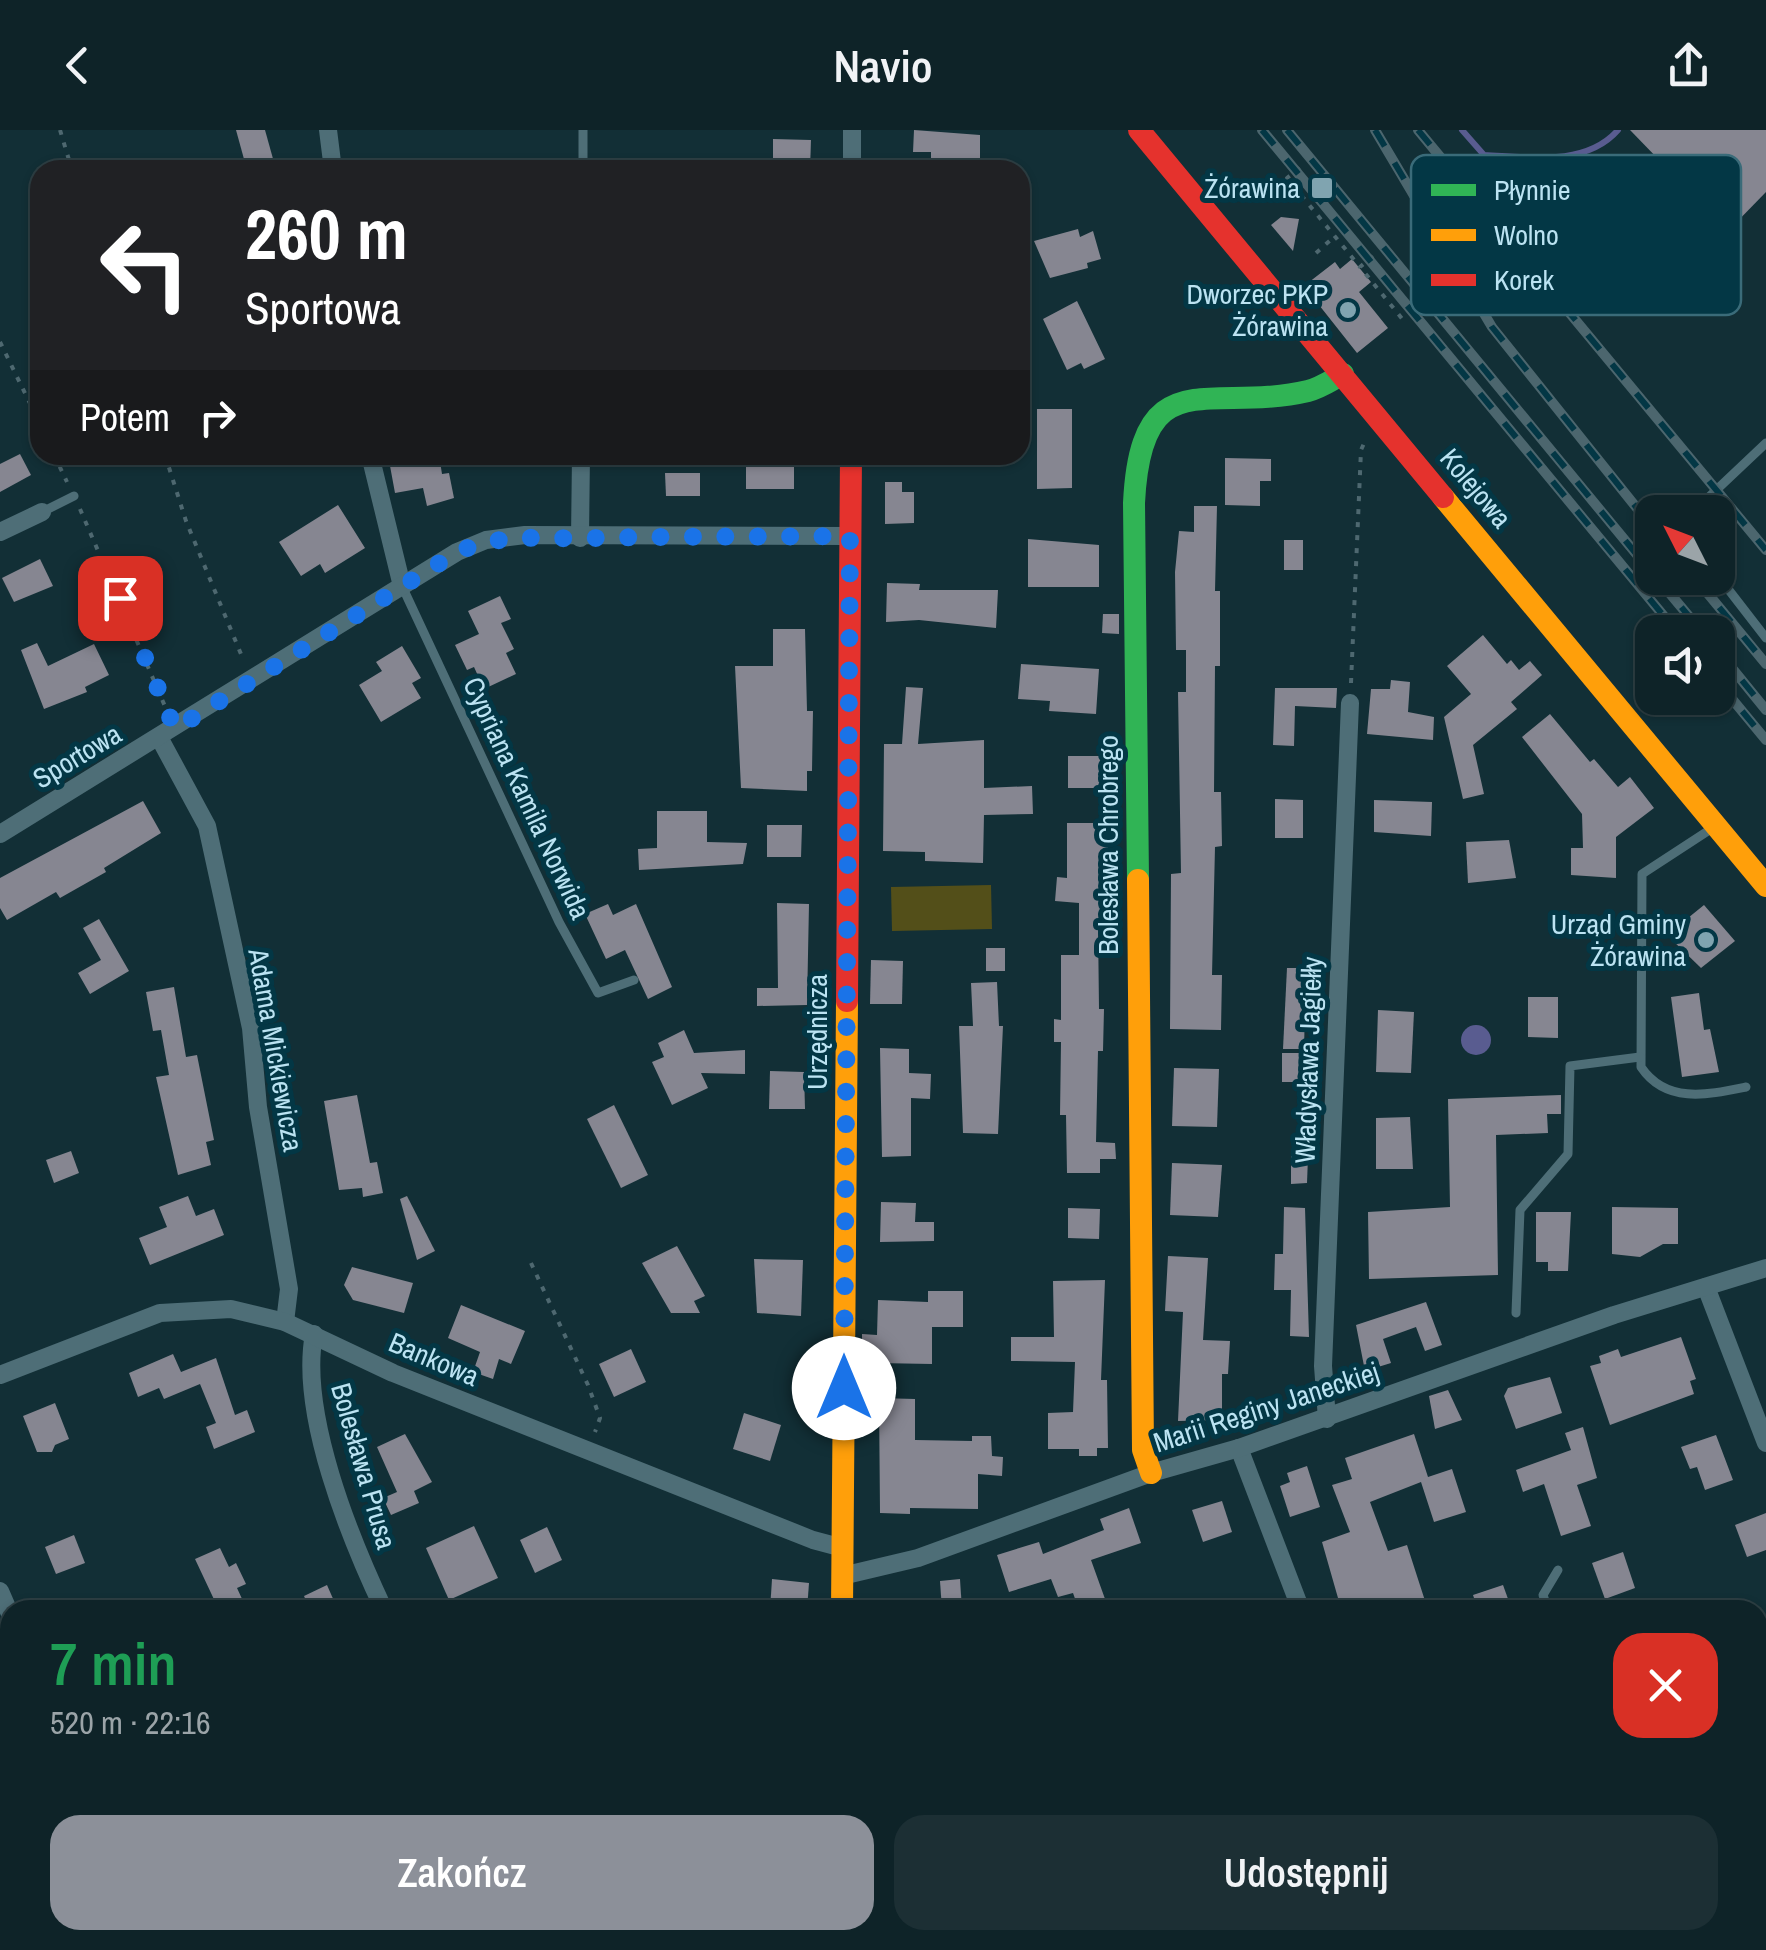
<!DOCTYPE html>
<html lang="pl">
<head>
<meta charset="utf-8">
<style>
  body { margin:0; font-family:"Archivo Narrow",sans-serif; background:#1c2f34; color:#f1f3f6; height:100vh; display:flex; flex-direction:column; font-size:38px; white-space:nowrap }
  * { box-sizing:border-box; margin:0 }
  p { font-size:32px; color:#9ba4a8 }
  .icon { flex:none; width:55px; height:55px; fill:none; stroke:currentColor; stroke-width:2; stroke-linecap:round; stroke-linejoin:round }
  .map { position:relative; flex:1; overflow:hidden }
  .sheet { position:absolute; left:0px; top:1470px; width:1768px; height:350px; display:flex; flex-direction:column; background:#0e2328; border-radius:30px 30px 0 0; box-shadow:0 2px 8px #0004,0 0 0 2px #2e4045 }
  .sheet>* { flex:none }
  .guide { position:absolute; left:30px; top:30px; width:1000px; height:305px; border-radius:30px; box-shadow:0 2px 8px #0004,0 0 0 2px #2e4045; background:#202124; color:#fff; overflow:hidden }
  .needle { width:65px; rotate:312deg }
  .tools { position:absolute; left:1635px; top:365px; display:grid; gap:20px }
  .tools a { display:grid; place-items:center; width:100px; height:100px; border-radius:20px; background:#0e2328; box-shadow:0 2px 8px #0004,0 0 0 2px #2e4045; font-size:50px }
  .pin { position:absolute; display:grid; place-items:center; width:85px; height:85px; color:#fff; margin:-42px; border-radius:20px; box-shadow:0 5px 15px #0006 }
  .me { position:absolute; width:110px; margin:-55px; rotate:0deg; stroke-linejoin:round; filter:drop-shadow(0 0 8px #0008) }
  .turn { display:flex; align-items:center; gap:35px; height:210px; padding:0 50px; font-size:45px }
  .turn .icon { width:130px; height:130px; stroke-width:2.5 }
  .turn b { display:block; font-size:70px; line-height:85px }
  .then { display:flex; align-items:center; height:95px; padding:0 50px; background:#0003; gap:20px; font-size:38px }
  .round { display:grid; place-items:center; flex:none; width:105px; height:105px; border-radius:30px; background:#1c2f34 }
  .headline { display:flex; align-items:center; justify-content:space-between; height:170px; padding:0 50px }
  h1 { font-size:60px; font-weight:600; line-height:75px; color:#1e9e55 }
  .action { display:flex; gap:20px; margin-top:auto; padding:20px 50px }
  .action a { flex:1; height:115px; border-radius:30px; background:#8c9099; color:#fff; font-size:40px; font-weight:600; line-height:115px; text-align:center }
  .action a+a { background:#1c2f34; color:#f1f3f6 }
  header { display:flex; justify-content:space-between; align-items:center; height:130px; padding:0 50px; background:#0e2328; font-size:45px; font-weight:600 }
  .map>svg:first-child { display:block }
</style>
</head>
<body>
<header><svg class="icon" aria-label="back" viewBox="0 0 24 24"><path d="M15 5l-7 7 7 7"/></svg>Navio<svg class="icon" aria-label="share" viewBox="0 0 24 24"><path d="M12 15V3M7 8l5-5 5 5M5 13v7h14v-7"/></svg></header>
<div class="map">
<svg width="1766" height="1820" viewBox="0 0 1766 1820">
  <rect width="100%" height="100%" fill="#122f36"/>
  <path fill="#534f19" d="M991 755 992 799 892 801 891 757Z"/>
  <circle fill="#595c90" cx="1476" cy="910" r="15"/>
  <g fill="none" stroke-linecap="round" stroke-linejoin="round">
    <path stroke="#595c90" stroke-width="6" d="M1462 0 1484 25C1527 27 1586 37 1618 0"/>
  </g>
  <g fill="#868691">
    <path d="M236 0H265L275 36 247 40Z"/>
    <path d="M914 0 980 5V40L931 36V22H913Z"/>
    <path d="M1630 0H1766V62L1728 101Z"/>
    <path d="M773 9 811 10 810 40H773Z"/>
    <path d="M1281 87 1299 89 1293 121 1271 95Z"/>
    <path d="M1078 99 1080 107 1093 101 1101 129 1087 133 1088 138 1050 148 1034 111Z"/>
    <path d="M1352 129 1371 152 1359 162 1388 198 1357 223 1304 156 1335 132 1340 139Z"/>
    <path d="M1077 171 1105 229 1084 239 1081 233 1067 240 1043 189Z"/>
    <path d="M1037 279H1072V358L1037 359Z"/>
    <path d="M20 324 31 345 0 362V334Z"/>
    <path d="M388 325H439L442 344 449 343 454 368 427 376 423 358 395 363Z"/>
    <rect x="746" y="325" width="48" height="34"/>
    <path d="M1225 328 1271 329V351H1260V376L1225 375Z"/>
    <path d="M665 343H700V366H666Z"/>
    <path d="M885 352H902V362H914V393L885 394Z"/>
    <path d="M338 375 365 418 325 443 320 434 301 446 279 412Z"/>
    <path d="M1194 376H1217L1215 461H1220V536H1215L1214 662H1221L1222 716 1215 717 1212 845H1222L1221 900 1170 899 1171 744 1181 743 1178 562H1186V520H1176L1175 442 1179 401 1194 402Z"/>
    <path d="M1028 409 1099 415V457H1028Z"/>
    <rect x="1284" y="410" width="19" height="30"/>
    <path d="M40 429 53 456 14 472 2 448Z"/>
    <path d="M887 453 920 454 919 460H998L996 498 919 490 886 492Z"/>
    <path d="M500 466 511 489 501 493 514 519 506 523 516 544 484 559 474 537 467 540 455 515 479 504 468 481Z"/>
    <path d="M1103 484H1119V504L1102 503Z"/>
    <path d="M773 499H805L807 581H813L812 641H807V661L741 658 735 536H773Z"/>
    <path d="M1483 505 1507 534 1511 530 1519 540 1530 531 1542 545 1511 572 1517 579 1473 615 1484 664 1463 669 1444 587 1471 564 1447 536Z"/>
    <path d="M37 513 48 536 94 514 109 545 85 557 87 562 44 579 21 520Z"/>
    <path d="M402 516 421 548 412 553 421 568 381 592 359 555 382 541 376 532Z"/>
    <path d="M1021 534 1099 539 1096 584 1049 581 1050 571 1018 569Z"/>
    <path d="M1391 550 1410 552 1408 582 1434 587 1433 610 1367 604 1371 559H1390Z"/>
    <path d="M906 557 923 558 918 614 984 610V658L1032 656 1033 684 984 685 983 733 925 731V722L883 721 884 614H902Z"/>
    <path d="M1275 558H1337L1336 578 1295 576 1294 616 1273 615Z"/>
    <path d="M1550 584 1590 632 1594 629 1618 657 1630 647 1654 678 1616 707V748L1571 745V718H1583L1582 684 1522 607Z"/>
    <path d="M1068 626H1109L1108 658H1068Z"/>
    <path d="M1275 669 1303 670V708H1275Z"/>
    <path d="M1374 670 1432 672 1431 706 1374 702Z"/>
    <path d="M143 671 161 703 104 738 106 742 60 768 56 762 7 790 0 778V748Z"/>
    <path d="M657 681H707V712L747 713 743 734 639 740 638 719 657 718Z"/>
    <path d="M1067 693H1108V794H1098L1099 879H1104L1103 921H1098L1096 1012 1115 1013 1116 1029H1100V1043H1067L1066 985H1060L1061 912H1054V889L1061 890V825H1079V773L1055 771 1057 747 1067 748Z"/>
    <path d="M767 695H802L801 727H767Z"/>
    <path d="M1509 710 1516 748 1468 753 1466 712Z"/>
    <path d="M777 773 809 774 807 875 757 876V858H778Z"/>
    <path d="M608 774 613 785 636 774 672 857 648 869 625 820 606 829 585 784Z"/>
    <path d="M1704 775 1735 811 1701 838 1667 805Z"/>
    <path d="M99 789 129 841 90 864 78 843 101 830 83 798Z"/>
    <rect x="986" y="818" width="19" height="23"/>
    <path d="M871 830 903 831 902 874H870Z"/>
    <path d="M1287 838H1306L1304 919H1283Z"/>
    <path d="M997 852 999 896H1003L998 1004 963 1003 959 896H973L971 853Z"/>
    <path d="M174 857 186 927 197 925 214 1010 206 1012 211 1035 178 1045 156 947 169 945 161 900 153 901 146 862Z"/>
    <path d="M1699 863 1704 900 1710 899 1719 942 1682 947 1671 867Z"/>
    <path d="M1528 867H1558V908L1528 907Z"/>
    <path d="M1378 880 1414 882 1411 943 1376 942Z"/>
    <path d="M684 900 694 923 745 920V944L701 943 708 958 672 975 652 932 664 927 658 913Z"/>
    <path d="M880 918 909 919V943L931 944 930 969 911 968V1026L882 1027Z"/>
    <rect x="1282" y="923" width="17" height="29"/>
    <path d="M1174 938 1219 939 1217 997 1172 996Z"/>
    <path d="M770 941 804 942 805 979H769Z"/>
    <path d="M357 965 370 1033 377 1032 383 1063 363 1067 362 1058 339 1060 324 971Z"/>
    <path d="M1561 965V984H1547L1548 1003 1496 1005 1498 1145 1369 1149 1368 1082 1450 1077 1448 969Z"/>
    <path d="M614 975 648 1045 621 1058 587 989Z"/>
    <path d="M1410 987 1413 1039H1376V988Z"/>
    <path d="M71 1021 79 1043 54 1053 46 1030Z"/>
    <path d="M1291 1026 1308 1027 1307 1053 1291 1054Z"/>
    <path d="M1172 1033 1222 1035 1218 1087 1170 1085Z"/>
    <path d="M188 1066 196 1086 214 1079 224 1105 150 1135 139 1108 167 1097 159 1077Z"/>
    <path d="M407 1066 435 1121 417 1130 400 1069Z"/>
    <path d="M881 1072 916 1073 915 1092H934V1111L880 1112Z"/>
    <path d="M1284 1077 1305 1078 1309 1207 1290 1206 1291 1160H1274L1275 1124H1283Z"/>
    <path d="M1612 1077 1678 1078V1114H1663L1640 1127 1612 1124Z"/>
    <path d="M1068 1078 1100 1079 1099 1109 1068 1108Z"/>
    <path d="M1536 1082H1571L1568 1141H1548V1132H1536Z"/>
    <path d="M677 1116 705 1166 694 1171 700 1183H671L642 1133Z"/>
    <path d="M1168 1126 1208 1128 1203 1210 1230 1211 1228 1244H1222V1290L1178 1291 1183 1182 1165 1181Z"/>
    <path d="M754 1129 803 1130 801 1186 757 1183Z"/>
    <path d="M352 1137 413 1153 404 1183 353 1170 344 1155Z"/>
    <path d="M1105 1150 1101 1250H1107L1108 1318H1097V1326H1079V1319H1048V1283L1073 1282 1075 1232 1011 1231V1207H1054L1053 1151Z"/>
    <path d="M928 1161H963V1197H932V1234L877 1233V1222H862V1204L877 1205 878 1170 928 1172Z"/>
    <path d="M1426 1172 1442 1215 1425 1221 1416 1197 1383 1209 1391 1233 1365 1241 1356 1195Z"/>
    <path d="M461 1175 525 1201 511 1234 499 1229 493 1249 473 1242 480 1222 448 1208Z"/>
    <path d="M1681 1207 1696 1249 1690 1251 1694 1264 1610 1295 1590 1236 1601 1233 1599 1226 1618 1219 1621 1227Z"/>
    <path d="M631 1219 646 1252 614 1267 599 1234Z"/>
    <path d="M173 1224 181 1242 216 1228 235 1285 247 1280 255 1302 214 1319 206 1297 216 1293 200 1254 164 1269 159 1258 138 1267 129 1243Z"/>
    <path d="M1550 1247 1562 1283 1516 1299 1504 1266 1508 1258Z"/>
    <path d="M1448 1260 1462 1290 1435 1299 1429 1266Z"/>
    <path d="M879 1268 915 1269V1310L972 1311V1306H991L992 1326 1003 1327 1002 1346 978 1344V1379L910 1378V1384L880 1383Z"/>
    <path d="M55 1273 69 1309 55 1315 52 1322H37L23 1286Z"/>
    <path d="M744 1283 781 1295 770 1331 733 1319Z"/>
    <path d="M1583 1297 1597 1348 1577 1355 1591 1396 1561 1406 1544 1354 1523 1362 1516 1340 1571 1320 1565 1303Z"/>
    <path d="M405 1304 432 1352 414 1361 419 1373 391 1385 383 1368 397 1362 377 1317Z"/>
    <path d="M1414 1304 1428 1347 1452 1339 1466 1382 1434 1392 1421 1352 1370 1372 1388 1421 1407 1415 1427 1477 1397 1480 1393 1469 1348 1480 1346 1473 1340 1475 1322 1412 1350 1402 1332 1355 1352 1349 1345 1328Z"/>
    <path d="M1716 1305 1733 1350 1705 1360 1697 1337 1690 1339 1681 1317Z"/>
    <path d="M1307 1336 1320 1377 1290 1387 1280 1356 1290 1352 1287 1343Z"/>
    <path d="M1222 1371 1232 1402 1203 1412 1192 1380Z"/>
    <path d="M1129 1378 1141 1413 1091 1430 1109 1480H1079L1073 1463 1058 1467 1051 1449 1009 1462 997 1425 1039 1412 1043 1424 1104 1400 1100 1389Z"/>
    <path d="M1766 1383V1420L1747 1427 1735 1395Z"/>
    <path d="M474 1396 498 1448 449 1470 426 1418Z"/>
    <path d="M547 1397 562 1430 535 1443 520 1410Z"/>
    <path d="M74 1405 85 1433 56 1444 45 1417Z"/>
    <path d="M220 1418 229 1437 236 1433 246 1454 237 1458 243 1471 223 1480H219L195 1429Z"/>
    <path d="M1623 1422 1635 1458 1605 1469 1592 1433Z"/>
    <path d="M772 1449 809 1453 807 1480H770Z"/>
    <path d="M960 1449 962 1480H942L940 1451Z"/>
    <path d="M327 1455 338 1480H310L304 1466Z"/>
    <path d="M1503 1455 1512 1480H1478L1473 1465Z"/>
  </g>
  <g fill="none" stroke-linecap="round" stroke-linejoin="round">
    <g stroke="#4e6870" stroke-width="4" stroke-dasharray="5 8" stroke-linecap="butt">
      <path d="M60 0 72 40"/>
      <path d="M1300 38 1287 48 1360 137"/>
      <path d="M1316 123 1334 107"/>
      <path d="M1373 126 1360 137 1404 191"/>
      <path d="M0 212 40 294"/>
      <path d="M54 325 67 352"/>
      <path d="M165 325 186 391 243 529"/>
      <path d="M80 379 167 581"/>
      <path d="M1351 553 1361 320 1366 309"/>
      <path d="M531 1133 588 1255 600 1288 595 1302"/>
    </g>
    <g stroke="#4e6e77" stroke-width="9">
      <path d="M583 40V0"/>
      <path d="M42 382 74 366"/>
      <path d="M1693 382 1766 313"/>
      <path d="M1718 446 1766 508"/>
      <path d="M402 456 559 792 598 863 634 850"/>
      <path d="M1714 697 1642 744 1641 937C1666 974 1707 965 1746 957"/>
      <path d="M1516 1183 1520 1080 1568 1024 1570 936 1640 927"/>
      <path d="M1548 1480 1543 1465 1558 1440"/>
      <path d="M0 1581 10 1577"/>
      <path d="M1144 1810 1148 1820"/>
      <path d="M1392 1810 1396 1820"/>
    </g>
    <g stroke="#4e6e77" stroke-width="18">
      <path d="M328 0 333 40"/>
      <path d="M852 40V0"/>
      <path d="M370 325 402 456"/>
      <path d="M0 402 42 382"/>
      <path d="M580 408 581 325"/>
      <path d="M160 609 207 696 251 898 258 977 289 1159 285 1192"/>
      <path d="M0 704 457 422 486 410 525 405 850 406"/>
      <path d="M1706 1157 1766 1313"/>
      <path d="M314 1204C299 1284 350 1408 384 1480"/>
      <path d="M0 1245 160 1183 231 1179 285 1192 393 1243 813 1410 843 1418"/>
      <path d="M1327 1289 1323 1236 1350 573"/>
      <path d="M1239 1318 1301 1480"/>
      <path d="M842 1446 918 1428 1151 1343 1239 1318 1614 1185 1766 1138"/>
      <path d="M0 1461 10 1484"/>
      <path d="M1758 1571 1766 1568"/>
      <path d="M147 1810 152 1820"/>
      <path d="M842 1820V1810"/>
      <path d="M1015 1820 1046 1810"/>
    </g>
    <path stroke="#30b455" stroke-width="22" d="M1138 750 1134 373C1141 228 1210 284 1308 261 1320 258 1332 250 1343 244"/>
    <g stroke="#ff9f0a" stroke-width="22">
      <path d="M1443 367 1766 756"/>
      <path d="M1138 750 1143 1320 1151 1343"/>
      <path d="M842 1480 847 871"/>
    </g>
    <g stroke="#e5322d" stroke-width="22">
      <path d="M1139 0 1443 367"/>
      <path d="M847 871 851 325"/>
    </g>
    <g stroke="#4c666e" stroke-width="10">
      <g id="rail">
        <path d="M1262 0 1677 502"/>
        <path d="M1287 0 1652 443"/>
        <path d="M1375 0 1492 197 1652 397"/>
        <path d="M1418 0 1766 420"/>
        <path d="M1657 448 1702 502"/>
        <path d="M1695 448 1766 534"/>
        <path d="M1718 521 1766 580"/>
        <path d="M1718 552 1766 610"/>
      </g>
    </g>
    <use href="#rail" stroke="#033745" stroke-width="6" stroke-dasharray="19" stroke-linecap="butt"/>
  </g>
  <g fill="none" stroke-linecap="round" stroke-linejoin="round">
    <path stroke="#1a73e8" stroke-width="18" stroke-dasharray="0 32.4" d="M120 468 175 599 457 422C508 401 542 410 594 408 680 406 765 407 850 406L844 1258"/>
  </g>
  <g fill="#80a4b0" stroke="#033745" stroke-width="4">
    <rect x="1310" y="46" width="24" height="24" rx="5"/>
    <circle cx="1348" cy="180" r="10"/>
    <circle cx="1706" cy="810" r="10"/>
  </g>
  <g text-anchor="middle" stroke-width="10" stroke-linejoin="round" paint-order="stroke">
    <g font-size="28" fill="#bbe3f2" stroke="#033745" text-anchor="end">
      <text x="1300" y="68">Żórawina</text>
      <text x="1328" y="174">Dworzec PKP<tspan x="1328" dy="32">Żórawina</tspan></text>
      <text x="1686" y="804">Urząd Gminy<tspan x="1686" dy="32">Żórawina</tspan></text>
    </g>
    <g font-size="28" fill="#bbe3f2" stroke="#033745">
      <text transform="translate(1476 358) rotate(50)" y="10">Kolejowa</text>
      <text transform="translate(77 626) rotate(-31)" y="10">Sportowa</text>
      <text transform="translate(527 668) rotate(65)" y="10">Cypriana Kamila Norwida</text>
      <text transform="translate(1108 715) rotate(-90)" y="10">Bolesława Chrobrego</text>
      <text transform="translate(817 902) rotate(-90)" y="10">Urzędnicza</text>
      <text transform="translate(276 920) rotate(80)" y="10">Adama Mickiewicza</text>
      <text transform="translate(1308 930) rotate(-88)" y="10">Władysława Jagiełły</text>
      <text transform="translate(434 1229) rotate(23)" y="10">Bankowa</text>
      <text transform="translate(1266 1277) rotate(-18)" y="10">Marii Reginy Janeckiej</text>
      <text transform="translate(364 1336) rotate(74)" y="10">Bolesława Prusa</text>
    </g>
  </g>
  <rect x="1411" y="25" width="330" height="160" rx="15" fill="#033745" stroke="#3a6b79" stroke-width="2.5"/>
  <rect x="1431" y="54" width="45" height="12" fill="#30b455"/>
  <rect x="1431" y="99" width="45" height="12" fill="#ff9f0a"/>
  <rect x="1431" y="144" width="45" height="12" fill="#e5322d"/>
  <g font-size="28" fill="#bbe3f2">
    <text x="1494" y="70">Płynnie</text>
    <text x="1494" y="115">Wolno</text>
    <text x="1494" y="160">Korek</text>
  </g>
</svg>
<div class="tools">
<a><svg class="needle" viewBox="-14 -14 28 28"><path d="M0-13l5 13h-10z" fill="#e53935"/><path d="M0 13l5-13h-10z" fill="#9ba4a8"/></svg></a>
<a><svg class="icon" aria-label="sound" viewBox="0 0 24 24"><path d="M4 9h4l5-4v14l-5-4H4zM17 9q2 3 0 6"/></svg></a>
</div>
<div class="pin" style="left:120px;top:468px;background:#d93025"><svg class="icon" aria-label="arrive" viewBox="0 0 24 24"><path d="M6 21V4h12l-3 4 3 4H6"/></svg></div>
<svg class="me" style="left:844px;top:1258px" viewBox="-20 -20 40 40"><circle r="19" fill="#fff"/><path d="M0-13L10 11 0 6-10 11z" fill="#1a73e8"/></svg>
<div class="guide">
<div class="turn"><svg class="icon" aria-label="left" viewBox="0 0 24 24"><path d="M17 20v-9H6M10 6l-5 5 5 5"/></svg><div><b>260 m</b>Sportowa</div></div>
<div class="then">Potem<svg class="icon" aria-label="right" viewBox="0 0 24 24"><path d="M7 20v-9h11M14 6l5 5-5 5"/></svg></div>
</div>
<section class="sheet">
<div class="headline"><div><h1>7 min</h1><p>520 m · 22:16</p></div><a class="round" style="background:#d93025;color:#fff"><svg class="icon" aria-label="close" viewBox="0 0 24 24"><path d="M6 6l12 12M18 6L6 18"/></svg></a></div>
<div class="action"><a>Zakończ</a><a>Udostępnij</a></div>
</section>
</div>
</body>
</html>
